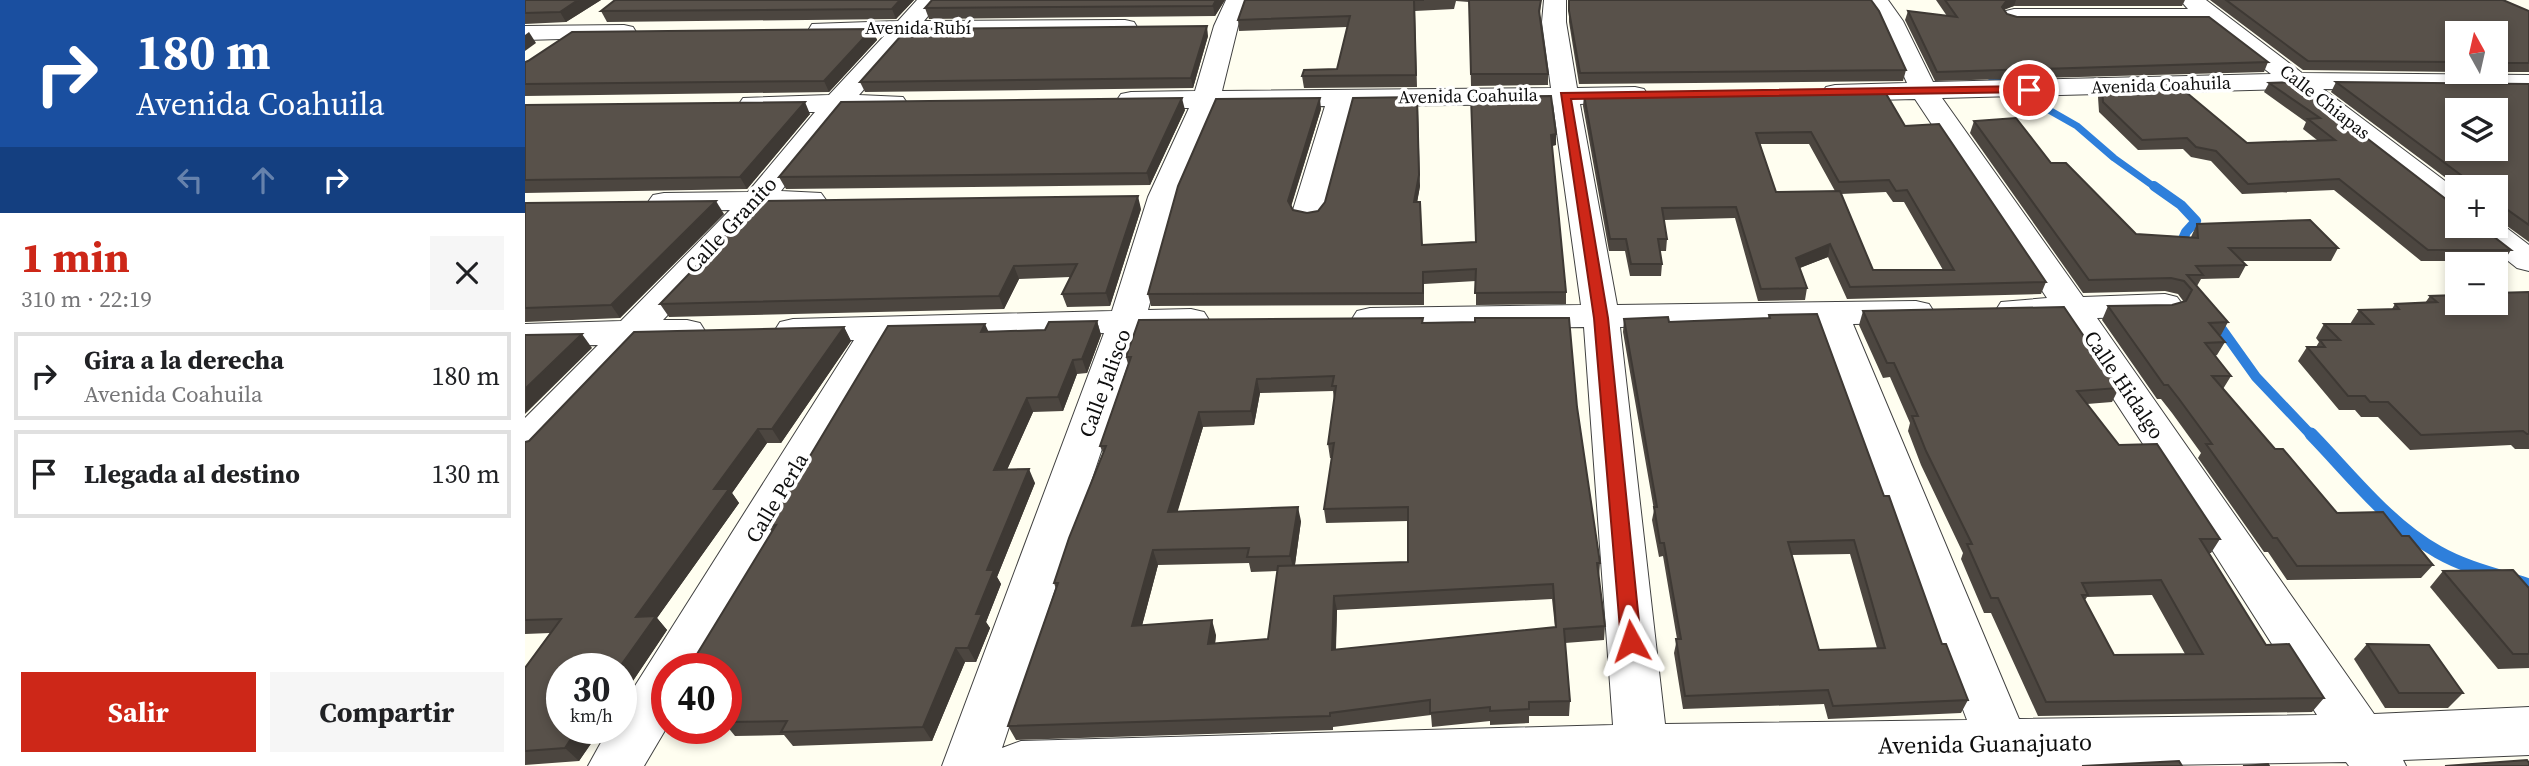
<!DOCTYPE html>
<html lang="es">
<head>
<meta charset="utf-8">
<style>
  body { margin:0; font-family:"Source Serif 4",serif; background:#f6f6f6; color:#202124; height:100vh; display:flex; flex-direction:column; font-size:26px; white-space:nowrap }
  * { box-sizing:border-box; margin:0 }
  p { font-size:23px; color:#757577 }
  .icon { flex:none; width:38px; height:38px; fill:none; stroke:currentColor; stroke-width:2; stroke-linecap:round; stroke-linejoin:round }
  .map { position:relative; flex:1; overflow:hidden }
  .sheet { display:flex; flex-direction:column; background:#fff; width:525px }
  .sheet>* { flex:none }
  .hud { background:#1a4fa0; color:#fff; overflow:hidden }
  .needle { width:46px; rotate:352deg }
  .fabs { position:absolute; left:1920px; top:21px; display:grid; gap:14px }
  .fabs a { display:grid; place-items:center; width:63px; height:63px; border-radius:0px; background:#fff; box-shadow:0 4px 10px #0003; font-size:35px }
  .speed { position:absolute; left:21px; top:653px; display:flex; gap:14px; font-size:35px; font-weight:700; text-align:center }
  .speed>* { display:grid; place-content:center; width:91px; height:91px; border-radius:50%; background:#fff; box-shadow:0 4px 10px #0003; line-height:1 }
  .speed small { font-size:18px; font-weight:400 }
  .speed .limit { border:10px solid #d22; background:#fff; color:#111 }
  .pin { position:absolute; display:grid; place-items:center; width:60px; height:60px; color:#fff; margin:-30px; border:4px solid #fff; border-radius:50%; box-shadow:0 2px 7px #0007 }
  .me { position:absolute; width:77px; margin:-38px; rotate:355deg; stroke-linejoin:round; filter:drop-shadow(0 0 5px #0008) }
  .turn { display:flex; align-items:center; gap:24px; height:147px; padding:0 21px; font-size:32px }
  .turn .icon { width:91px; height:91px; stroke-width:2.5 }
  .turn b { display:block; font-size:49px; line-height:60px }
  .lanes { display:flex; align-items:center; height:66px; padding:0 21px; background:#0003; justify-content:center; gap:35px; direction:ltr }
  .lanes .off { opacity:.35 }
  .round { display:grid; place-items:center; flex:none; width:74px; height:74px; border-radius:0px; background:#f6f6f6 }
  .overview { display:flex; align-items:center; justify-content:space-between; height:119px; padding:0 21px }
  h1 { font-size:42px; font-weight:700; line-height:52px; color:#cd2718 }
  .action { display:flex; gap:14px; margin-top:auto; padding:14px 21px }
  .action a { flex:1; height:80px; border-radius:0px; background:#cd2718; color:#fff; font-size:28px; font-weight:700; line-height:80px; text-align:center }
  .action a+a { background:#f6f6f6; color:#202124 }
  ul { padding:0; list-style:none }
  li { display:flex; align-items:center; gap:21px; height:88px; margin:0 14px 10px; padding:0 7px; border:4px solid #e0e0e0; border-radius:0px }
  li div { flex:1 }
  li b { display:block; font-size:26px }
  li em { font-style:normal }
  main { display:flex; flex:1; min-height:0 }
  .map>svg:first-child { display:block }
</style>
</head>
<body>
<main>
<section class="sheet">
<div class="hud">
<div class="turn"><svg class="icon" aria-label="right" viewBox="0 0 24 24"><path d="M7 20v-9h11M14 6l5 5-5 5"/></svg><div><b>180 m</b>Avenida Coahuila</div></div>
<div class="lanes"><svg class="icon off" aria-label="left" viewBox="0 0 24 24"><path d="M17 20v-9H6M10 6l-5 5 5 5"/></svg><svg class="icon off" aria-label="ahead" viewBox="0 0 24 24"><path d="M12 20V5M6 11l6-6 6 6"/></svg><svg class="icon" aria-label="right" viewBox="0 0 24 24"><path d="M7 20v-9h11M14 6l5 5-5 5"/></svg></div>
</div>
<div class="overview"><div><h1>1 min</h1><p>310 m · 22:19</p></div><a class="round"><svg class="icon" aria-label="close" viewBox="0 0 24 24"><path d="M6 6l12 12M18 6L6 18"/></svg></a></div>
<ul>
<li><svg class="icon" aria-label="right" viewBox="0 0 24 24"><path d="M7 20v-9h11M14 6l5 5-5 5"/></svg><div><b>Gira a la derecha</b><p>Avenida Coahuila</p></div><em>180 m</em></li>
<li><svg class="icon" aria-label="arrive" viewBox="0 0 24 24"><path d="M6 21V4h12l-3 4 3 4H6"/></svg><div><b>Llegada al destino</b></div><em>130 m</em></li>
</ul>
<div class="action"><a>Salir</a><a>Compartir</a></div>
</section>
<div class="map">
<svg width="2004" height="766" viewBox="0 0 2004 766">
  <rect width="100%" height="100%" fill="#fffef0"/>
  <g fill="none" stroke-linecap="round" stroke-linejoin="round">
    <path stroke="#2e7fdb" stroke-width="7" d="M1459 73 1552 126 1589 158 1631 188"/>
    <g stroke="#2e7fdb" stroke-width="10">
      <path d="M1629 186 1656 205 1671 221 1661 232 1654 248"/>
      <path d="M1691 321 1731 377 1787 436"/>
    </g>
    <path stroke="#2e7fdb" stroke-width="13" d="M1786 434C1825 474 1863 524 1913 552 1941 568 1973 575 2004 585"/>
    <g stroke="#414141" stroke-width="2">
      <g id="minor">
        <path d="M392 0H416L399 21 600 20 609 22 612 27 609 32 600 34 386 36 334 95 378 97 382 103 378 109 319 111 256 191 296 193 301 200 296 207 241 210 138 320H162L175 323 180 331 175 339 162 342 117 343 14 453 0 457V418L73 345 0 346V324L96 321 205 210 139 211 128 209 123 202 128 195 139 193 223 192 290 112H228L218 110 214 104 218 98 304 95 359 36H296L287 34 284 29 287 24 373 21Z"/>
        <path d="M701 0H723L713 26 697 91 1026 88 1017 22 1019 0H1041V22L1052 88 1110 87 1119 89 1123 95 1119 101 1055 104 1092 305 1391 301 1404 304 1409 312 1404 320 1391 323 1328 324 1494 719 1792 715 1677 534 1536 319 1489 321 1476 318 1471 310 1476 302 1522 298 1390 99 1310 101 1301 99 1297 93 1301 87 1310 85 1382 83 1354 21 1340 0H1363L1378 21 1408 82 1746 74 1681 23H1489L1481 21 1477 16 1481 11 1489 9H1663L1655 0H1681L1777 73 2004 75V91L1798 89 1932 190V214L1921 212 1765 89 1417 98 1558 297 1640 294 1652 297 1658 305 1652 313 1640 316 1572 318 1849 714 2004 707V755L1878 760 1881 766H1824L1821 762 1573 766H417L579 333 367 339 175 668H142V727L119 766H63L84 728H96V708L329 340 268 341 255 338 250 330 255 322 268 319 587 311 623 197 664 108H606L596 106 592 100 596 94 606 92 670 91 689 26ZM1028 104 1056 305 845 308 832 311 827 319 832 327 845 330 1059 327 1088 725 496 741 477 748 616 332 666 331 679 328 684 320 679 312 666 309 623 310 653 197 691 107 800 106 767 213 772 220 783 222 794 220 799 213 827 106ZM1292 324 1442 720 1140 724 1095 327Z"/>
        <path d="M99 25 108 27 111 32 108 37 0 40V26Z"/>
        <path d="M1970 219 2004 245V271L1992 268 1948 233 1943 226H1970Z"/>
      </g>
    </g>
    <use href="#minor" fill="#fff" fill-rule="evenodd"/>
  </g>
  <g fill="#4c4640" fill-rule="evenodd">
    <path d="M0 0H76L41 22 0 24Z"/>
    <path d="M90 0H389L371 19 82 22 76 11Z"/>
    <path d="M407 0H700L690 16 404 19 400 8Z"/>
    <path d="M720 0H1016L1015 15 1023 74V85L946 86 944 2 931 1 929 9 890 11 892 87 779 88 777 76 812 69 822 27 714 31 713 20Z"/>
    <path d="M1044 0 1381 70 1378 81 1054 84 1044 22Z"/>
    <path d="M1411 0H1660L1657 6H1489L1479 10 1482 14 1492 17 1743 62 1739 72 1410 81 1380 20 1383 11 1422 16Z"/>
    <path d="M1685 0H1978L2004 11V72H1933H1970V33H1932V72L1778 70Z"/>
    <path d="M347 29 352 40 304 92 0 96V62Z"/>
    <path d="M683 36 668 88 340 92 335 82Z"/>
    <path d="M1811 82 2004 84V242L1971 218 1970 219V187H1933L1806 92Z"/>
    <path d="M1744 83 1926 203 1932 226 1986 250 1979 261H1896L1809 190 1717 194 1686 161 1666 157 1658 149 1613 150 1574 112 1573 97 1577 87 1722 143 1792 140 1778 129 1781 122 1739 92Z"/>
    <path d="M1059 95 1380 126 1521 282 1516 294 1322 299 1303 257 1275 268 1282 288 1280 300 1233 301 1210 218 1139 220 1142 239 1141 251H1135L1137 264 1136 276H1105L1100 251H1084L1058 106ZM1235 144H1284L1310 191 1251 192ZM1361 192 1368 202H1379L1418 270H1348L1316 194Z"/>
    <path d="M946 97 1031 145 1027 146 1041 292V304L951 305V281L899 284V305L626 306 623 294 796 109 766 207 768 210 782 213 793 211 895 186 892 202 897 245 951 242Z"/>
    <path d="M0 105 285 114 222 189 0 193Z"/>
    <path d="M660 110 625 185 261 189 254 177Z"/>
    <path d="M1449 121 1526 163 1611 234 1666 237 1672 224 1813 248 1806 261H1717L1721 265 1714 278 1676 279 1672 286 1703 322 1696 335H1694L1700 342 1692 355 1690 356 1706 376 1698 389 1750 449 1812 513 1877 536 1908 565 1896 578 1762 580 1743 552H1739L1673 458 1676 453 1647 413 1636 399H1632L1577 320 1583 306 1647 305 1659 302 1653 294 1640 291 1558 293 1445 133Z"/>
    <path d="M0 203 199 214 95 318 0 322Z"/>
    <path d="M616 209 585 306 542 307 537 294 545 277 494 279 479 309 144 317 135 304Z"/>
    <path d="M2004 292V449H1990L1986 445 1885 450 1853 417H1836L1830 410H1814L1773 361 1782 347H1791L1794 342 1791 338 1799 324H1825L1834 310 1867 309 1870 304 1900 303 1905 296Z"/>
    <path d="M1338 311 1594 388 1587 402 1562 404 1594 445 1695 539 1686 553H1684L1741 645 1799 698 1787 712 1513 716 1466 613H1459L1436 559 1438 553 1396 465 1383 431 1385 423 1365 377 1358 378 1334 325ZM1627 595 1660 654 1589 655 1560 600 1562 597Z"/>
    <path d="M1244 315 1359 496 1417 644 1443 700 1436 713 1303 719 1299 704 1158 709 1149 653 1152 639 1138 556 1134 557 1127 520 1129 510 1098 332 1099 319 1144 322 1243 318ZM1325 554 1352 648 1294 650 1267 555Z"/>
    <path d="M572 321 576 335 562 373 552 374 538 411 508 412 482 470 510 483 472 577 476 584 461 622 465 628 451 662H440L407 741 268 746 259 735 210 736 201 725V717L204 712H201V668L175 666 169 659 247 532 243 526 463 332 520 330Z"/>
    <path d="M898 323 1052 407 1075 563 1074 577 1080 626 1079 640 1040 643 1045 701 1044 716H1004V723L965 725V721L907 727 906 715 808 727V730L491 740 483 726 531 589 529 583 578 453 575 446 603 364 601 357ZM808 391 809 400 803 444 805 458H807L799 509 801 523 883 521V562L770 565 776 521 652 512 678 427 729 425 735 393ZM724 563 726 572 752 571 743 639 690 644 691 635 617 625 633 565ZM1027 599 1030 627 811 650 812 610Z"/>
    <path d="M319 327 326 341 256 443H242L207 493 214 503 132 618 142 630 54 761 0 765V668L25 633 0 634V442Z"/>
    <path d="M1918 571 2004 588V668L1973 669 1905 587Z"/>
    <path d="M1842 644 1938 693 1923 708H1860L1829 659Z"/>
  </g>
  <g fill="#3e3934">
    <path d="M53 0H76L41 22 35 12Z"/>
    <path d="M375 0H389L371 19 367 9Z"/>
    <path d="M691 0H700L690 16 688 6Z"/>
    <path d="M1482 0H1491L1489 6 1479 9 1477 7Z"/>
    <path d="M682 26 683 36 668 88 666 78Z"/>
    <path d="M347 29 352 40 304 92 299 81Z"/>
    <path d="M4 32 11 43 0 51V35Z"/>
    <path d="M657 98 660 110 625 185 622 173Z"/>
    <path d="M795 98 796 109 764 212 763 201Z"/>
    <path d="M280 102 285 114 222 189 215 177Z"/>
    <path d="M893 108 895 186 890 214 889 202Z"/>
    <path d="M1031 134V145L1025 146 1026 135Z"/>
    <path d="M613 196 616 209 585 306 581 293Z"/>
    <path d="M191 201 199 214 95 318 86 305Z"/>
    <path d="M1305 244 1303 257 1269 270 1271 258Z"/>
    <path d="M489 266 494 279 479 309 474 296Z"/>
    <path d="M572 321 576 335 562 373 557 359Z"/>
    <path d="M460 324 466 337 456 332Z"/>
    <path d="M319 327 326 341 256 443 247 429Z"/>
    <path d="M57 334 67 348 0 414V389Z"/>
    <path d="M548 360 552 374 538 411 533 397Z"/>
    <path d="M732 379 735 393 729 425 726 411Z"/>
    <path d="M502 398 508 412 475 485 469 470Z"/>
    <path d="M674 412 678 427 648 527 643 512Z"/>
    <path d="M233 429 242 443 207 493 214 503 132 618 142 630 96 699V668H94L111 617 189 489Z"/>
    <path d="M504 469 510 483 472 577 476 584 461 622 465 628 451 662 443 648 462 570Z"/>
    <path d="M773 507 776 521 769 571 765 556Z"/>
    <path d="M628 550 633 565 613 641 607 626Z"/>
    <path d="M809 596 812 610 810 664 807 650Z"/>
    <path d="M687 620 691 635 688 659 683 644Z"/>
    <path d="M431 648 440 662 407 741 398 727Z"/>
    <path d="M53 728H77L54 761 40 748Z"/>
  </g>
  <g fill="#58514a" stroke="#3e3934" stroke-width="2" fill-rule="evenodd">
    <path d="M0 0H53L35 12 0 13Z"/>
    <path d="M90 0H375L367 9 76 11Z"/>
    <path d="M407 0H691L688 6 400 8Z"/>
    <path d="M720 0H899H889L891 75 777 76 779 70 812 69 825 16 713 20Z"/>
    <path d="M944 0H1016L1014 11 1023 74H946Z"/>
    <path d="M1044 0H1346L1354 11 1381 70 1055 73 1044 11Z"/>
    <path d="M1420 0H1483H1482L1477 7 1482 14 1492 17H1684L1743 62 1412 72 1383 11 1432 17Z"/>
    <path d="M1701 0H1978L2004 11V63H1970V33H1932V62L1783 61Z"/>
    <path d="M682 26 666 78 335 82 382 29Z"/>
    <path d="M347 29 299 81 0 84V62L3 61 47 32Z"/>
    <path d="M1769 82 1926 203 1932 205V226H1955L1986 250H1903L1814 179 1723 184 1691 151 1671 147 1662 138 1617 140 1578 102 1577 87 1646 85 1653 90 1656 88 1722 143 1810 140 1783 119 1795 118 1744 83Z"/>
    <path d="M1811 82 2004 84V225L1977 206 1975 213H1970V187H1941L1940 178ZM1932 110H1970V149H1932Z"/>
    <path d="M1360 92 1380 126 1414 124 1521 282 1325 287 1305 244 1271 258 1282 288 1236 289 1211 207 1137 208 1142 239H1133L1137 264H1106L1101 239H1085L1059 95ZM1286 132 1314 182 1364 180 1371 191 1382 190 1429 270H1348L1315 191 1251 192 1231 133Z"/>
    <path d="M1026 96 1031 134 1026 135 1041 292 950 293 951 269 898 272V293L623 294 653 186 691 99 795 98 763 201 768 210 782 213 793 211 800 202 828 98 892 97 894 175 889 202H895L897 245 951 242 946 97Z"/>
    <path d="M657 98 622 173 254 177 316 102Z"/>
    <path d="M280 102 215 177 0 180V105Z"/>
    <path d="M1491 118 1526 163H1541L1611 234 1673 238 1672 224 1785 220 1813 248H1704L1721 265 1671 266 1678 275H1662L1703 322 1684 323 1700 342 1680 343 1706 376H1687L1750 449H1758L1812 513 1858 512 1877 536H1884L1908 565 1772 566 1752 538H1748L1681 444H1687L1654 399 1643 385H1639L1583 306 1647 305 1661 301 1667 290 1659 281 1646 278 1564 280 1449 121Z"/>
    <path d="M613 196 581 293 537 294 552 264 489 266 474 296 135 304 234 201Z"/>
    <path d="M191 201 86 305 0 308V203Z"/>
    <path d="M2004 292V434H2002L1998 431 1896 435 1863 402H1845L1840 396H1823L1782 347H1800L1795 340H1815L1799 324H1848L1834 310 1874 309 1870 304 1912 302 1905 296 1932 295V303H1970V293Z"/>
    <path d="M1539 307 1594 388 1552 391 1594 445 1632 444 1695 539H1675L1741 645 1764 644 1799 698 1521 702 1473 598H1466L1442 544H1447L1401 451 1387 416H1393L1369 363H1362L1338 311ZM1636 580 1678 654 1589 655 1557 595H1563L1557 583Z"/>
    <path d="M1292 314 1359 496H1364L1417 644H1421L1443 700 1308 706 1303 690 1160 696 1151 639H1156L1139 543H1135L1129 507H1132L1099 319 1143 317 1144 322 1245 318 1244 315ZM1329 540 1360 648 1294 650 1263 542Z"/>
    <path d="M898 318 897 323 950 322V318H1044L1052 407 1075 563H1072L1080 626 1039 629 1045 701 1004 702V709L965 711V707L905 713V700L805 713V716L483 726 533 583H529L544 538 581 446H575L606 357H601L614 320ZM809 376 807 386H811L803 444 809 443 799 509 883 507V562L753 566 743 639 683 644 687 620 607 626 628 550 724 548 722 557 765 556 773 507 643 512 674 412 726 411 732 379ZM1028 584 1031 627 807 650 809 596Z"/>
    <path d="M572 321 557 359 548 360 533 397 502 398 469 470 504 469 462 570H469L451 614H457L443 648H431L398 727 256 732 262 721 201 722V717L212 699H201V668H174L180 659H169L251 525 243 526 363 326 460 324 456 332 520 330 524 322Z"/>
    <path d="M319 327 247 429H233L189 489H204L111 617 131 616 94 668H37V728H53L40 748 0 751V668L36 619 0 620V442L4 441 109 332Z"/>
    <path d="M57 334 0 389V335Z"/>
    <path d="M1988 570 2004 588V654H1988L1918 571Z"/>
    <path d="M1842 644 1904 645 1938 693H1874Z"/>
    <path d="M2002 760 2004 763V766H1920Z"/>
    <path d="M1654 761 1657 766H1557Z"/>
    <path d="M1743 764 1744 766H1718Z"/>
  </g>
  <path fill="#cd2718" stroke="#851910" stroke-width="2" d="M1504 86 1507 87V92L1046 99 1083 318 1116 641 1113 647 1106 649 1099 647 1096 641 1069 318 1036 93Z"/>
  <g text-anchor="middle" stroke-width="7" stroke-linejoin="round" paint-order="stroke">
    <g font-size="18" fill="#0e0e0e" stroke="#fff">
      <text x="393" y="34">Avenida Rubí</text>
      <text transform="translate(1636 85) rotate(-2)" y="6">Avenida Coahuila</text>
      <text transform="translate(943 96) rotate(-1)" y="6">Avenida Coahuila</text>
      <text transform="translate(1800 102) rotate(38)" y="6">Calle Chiapas</text>
    </g>
    <g font-size="21" fill="#0e0e0e" stroke="#fff">
      <text transform="translate(206 225) rotate(-47)" y="7">Calle Granito</text>
      <text transform="translate(580 383) rotate(-70)" y="7">Calle Jalisco</text>
      <text transform="translate(1599 385) rotate(56)" y="7">Calle Hidalgo</text>
      <text transform="translate(252 498) rotate(-59)" y="7">Calle Perla</text>
    </g>
    <g font-size="24" fill="#0e0e0e" stroke="#fff">
      <text transform="translate(1460 744) rotate(-1)" y="8">Avenida Guanajuato</text>
    </g>
  </g>
</svg>
<div class="fabs">
<a><svg class="needle" viewBox="-14 -14 28 28"><path d="M0-13l5 13h-10z" fill="#e53935"/><path d="M0 13l5-13h-10z" fill="#757577"/></svg></a>
<a><svg class="icon" aria-label="layers" viewBox="0 0 24 24"><path d="M12 4l9 5-9 5-9-5zM3 14l9 5 9-5"/></svg></a>
<a>+</a>
<a>−</a>
</div>
<div class="speed"><div>30<small>km/h</small></div><div class="limit">40</div></div>
<div class="pin" style="left:1504px;top:90px;background:#d93025"><svg class="icon" aria-label="arrive" viewBox="0 0 24 24"><path d="M6 21V4h12l-3 4 3 4H6"/></svg></div>
<svg class="me" style="left:1106px;top:641px" viewBox="-20 -20 40 40"><path d="M0-17L14 15 0 8-14 15z" fill="#cd2718" stroke="#fff" stroke-width="4"/></svg>
</div>
</main>
</body>
</html>
